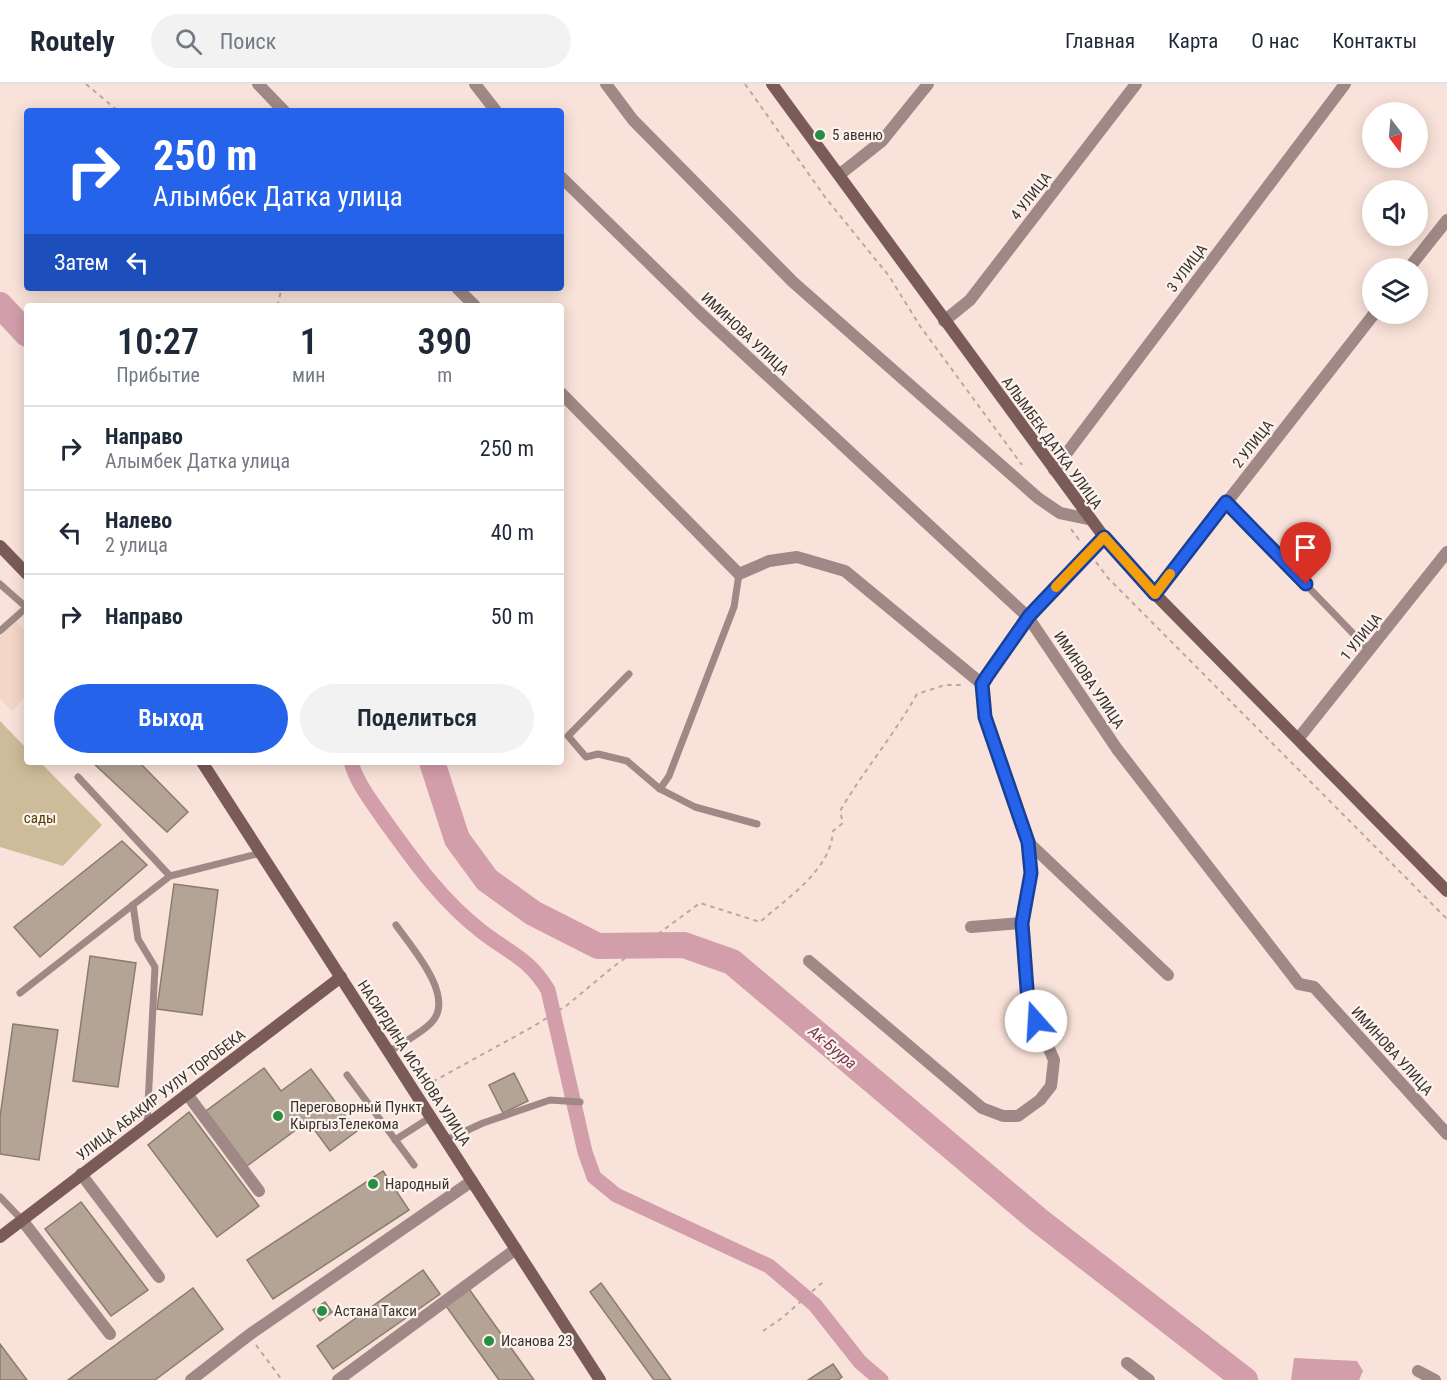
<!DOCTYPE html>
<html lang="ru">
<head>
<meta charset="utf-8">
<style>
  body { margin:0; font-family:"Roboto Condensed",sans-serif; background:#f2f2f3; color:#1f2937; height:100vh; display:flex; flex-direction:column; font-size:22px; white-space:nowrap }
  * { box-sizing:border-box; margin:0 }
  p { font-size:20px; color:#747a83 }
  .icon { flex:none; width:33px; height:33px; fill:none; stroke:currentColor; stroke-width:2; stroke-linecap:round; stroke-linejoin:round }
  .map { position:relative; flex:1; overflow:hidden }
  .drawer { position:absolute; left:24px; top:219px; width:540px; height:462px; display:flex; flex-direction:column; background:#fff; border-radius:6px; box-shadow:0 3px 15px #0003 }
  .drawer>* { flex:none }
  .top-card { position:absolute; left:24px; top:24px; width:540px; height:183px; border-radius:6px; box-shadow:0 3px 15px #0003; background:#2563eb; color:#fff; overflow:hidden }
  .needle { width:39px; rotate:164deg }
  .buttons { position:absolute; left:1362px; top:18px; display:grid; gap:12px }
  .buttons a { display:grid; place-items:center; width:66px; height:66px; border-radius:50%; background:#fff; box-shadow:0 3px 15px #0003; font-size:30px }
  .pin { position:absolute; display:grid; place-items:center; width:51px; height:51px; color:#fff; margin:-62px -26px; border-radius:50% 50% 50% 0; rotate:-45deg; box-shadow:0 0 6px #0007 }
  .pin .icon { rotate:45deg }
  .me { position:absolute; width:66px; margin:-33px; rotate:341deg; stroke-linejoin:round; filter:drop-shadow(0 0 4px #0008) }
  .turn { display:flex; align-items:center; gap:21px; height:126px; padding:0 30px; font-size:27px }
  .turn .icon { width:78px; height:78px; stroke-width:2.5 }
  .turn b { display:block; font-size:42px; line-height:51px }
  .then { display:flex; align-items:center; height:57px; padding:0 30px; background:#0003; gap:12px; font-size:22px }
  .eta { display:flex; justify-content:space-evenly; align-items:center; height:102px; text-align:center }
  .eta b { font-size:36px; font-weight:600; line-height:42px }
  .cta { display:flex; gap:12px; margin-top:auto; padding:12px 30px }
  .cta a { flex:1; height:69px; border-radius:36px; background:#2563eb; color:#fff; font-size:24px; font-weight:600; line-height:69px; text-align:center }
  .cta a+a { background:#f2f2f3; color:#1f2937 }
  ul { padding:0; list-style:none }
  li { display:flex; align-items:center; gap:18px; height:84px; padding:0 30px; border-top:2px solid #e0e1e3 }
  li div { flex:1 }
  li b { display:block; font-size:22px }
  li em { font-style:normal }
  header { display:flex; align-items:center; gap:36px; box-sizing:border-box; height:84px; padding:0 30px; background:#fff; border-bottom:2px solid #e0e1e3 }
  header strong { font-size:28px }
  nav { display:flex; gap:33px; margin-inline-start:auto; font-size:21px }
  .search { width:420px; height:54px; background:#f2f2f3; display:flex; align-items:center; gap:15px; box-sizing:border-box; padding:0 21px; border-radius:33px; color:#747a83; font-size:22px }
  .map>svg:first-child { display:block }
</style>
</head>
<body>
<header>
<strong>Routely</strong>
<div class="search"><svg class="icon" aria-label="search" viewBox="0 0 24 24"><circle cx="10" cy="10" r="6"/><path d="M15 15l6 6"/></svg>Поиск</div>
<nav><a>Главная</a><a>Карта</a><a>О нас</a><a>Контакты</a></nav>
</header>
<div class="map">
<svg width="1447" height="1296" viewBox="0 0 1447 1296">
  <rect width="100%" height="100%" fill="#f9e2d9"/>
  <path fill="#f4d6c8" d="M16 537 27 549V611L12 627 0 615V553Z"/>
  <path fill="#ccbc9a" d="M0 637 27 665V678H40L102 741 63 782 0 763Z"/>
  <path fill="#d29eaa" d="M1294 1274 1357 1277 1363 1287 1359 1296H1291Z"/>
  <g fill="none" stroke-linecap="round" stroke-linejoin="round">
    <path stroke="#d29eaa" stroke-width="15" d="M351 678C357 700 373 719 385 737 414 777 441 816 481 847 509 869 529 874 548 906L585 1068 594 1093 616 1111 769 1182 815 1221 860 1278 881 1296"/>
    <g stroke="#d29eaa" stroke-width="26">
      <path d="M0 221 27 250"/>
      <path d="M432 678 457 755 487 796 533 829 598 862 684 861 732 878 1037 1135 1245 1296"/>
    </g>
  </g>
  <g fill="#b4a495" stroke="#8b7c6d" stroke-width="1.5">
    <path d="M92 678H139L188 728 167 748Z"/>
    <path d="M122 757 147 781 40 873 14 843Z"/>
    <path d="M174 800 218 806 202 931 157 925Z"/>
    <path d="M90 872 136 879 118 1003 73 997Z"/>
    <path d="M13 940 58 946 39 1076 0 1070V1033Z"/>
    <path d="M264 984 281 1007 311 985 357 1047 330 1067 308 1037 247 1082 206 1027Z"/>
    <path d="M514 989 528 1017 503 1029 489 1001Z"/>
    <path d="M189 1028 259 1122 217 1153 148 1061Z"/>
    <path d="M383 1087 409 1126 273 1215 247 1176Z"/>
    <path d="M81 1118 148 1206 111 1232 45 1145Z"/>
    <path d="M423 1186 440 1210 333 1285 317 1262Z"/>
    <path d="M601 1199 671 1296H654L590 1208Z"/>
    <path d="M193 1204 223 1245 155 1296H68Z"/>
    <path d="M469 1205 534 1296H499L461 1243 446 1222Z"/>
    <path d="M325 1218 332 1228 320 1237 313 1226Z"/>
    <path d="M0 1260 27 1296H0Z"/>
    <path d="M833 1280 842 1293 838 1296H808Z"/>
  </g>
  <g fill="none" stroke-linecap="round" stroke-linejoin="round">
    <g stroke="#baa8a0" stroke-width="2" stroke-dasharray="4.5 4.5" stroke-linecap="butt">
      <path d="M86 0 118 27"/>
      <path d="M745 0 825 113 889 192 920 242 1022 381"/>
      <path d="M277 222 282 204"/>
      <path d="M1071 445 1080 457"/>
      <path d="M1096 478 1108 494 1447 835"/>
      <path d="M425 1002 534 942 566 922 613 883 700 819 760 838C787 814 831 786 833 747L843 739 840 727C864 686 894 651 917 610L945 601H961"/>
      <path d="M763 1247 782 1234 824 1197"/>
      <path d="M256 1261 282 1296"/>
    </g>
    <g stroke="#9f8886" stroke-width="7">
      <path d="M1226 418 1369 566"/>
      <path d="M0 500 26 523"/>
      <path d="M0 547 27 523"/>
      <path d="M629 590 568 652 586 673 598 670 627 677 660 705 695 723 757 740"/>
      <path d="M78 693 170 792"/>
      <path d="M660 705 669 692 734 523 739 490"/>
      <path d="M133 821 138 855 155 883 147 1040"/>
      <path d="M20 909 170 792 261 769"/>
      <path d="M389 968C402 959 420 950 431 939 457 913 411 863 396 841"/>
      <path d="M347 991 414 1081"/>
      <path d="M395 1056 431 1033"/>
      <path d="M446 1056 483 1039 550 1016 580 1018"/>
      <path d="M0 1113 22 1136"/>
    </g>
    <g stroke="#9f8886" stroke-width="12">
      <path d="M258 0 284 27"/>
      <path d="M475 0 496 27"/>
      <path d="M606 0 633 36 793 198 1038 414 1060 429 1089 435"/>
      <path d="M839 91 882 57 928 0"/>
      <path d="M561 93 699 228 1028 533 1117 665 1299 900 1314 903 1447 1050"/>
      <path d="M1409 184 1447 136"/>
      <path d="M457 204 475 222"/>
      <path d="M944 237 970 216 1136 0"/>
      <path d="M561 309 739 490 769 477 797 473 845 487 982 600"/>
      <path d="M1054 386 1345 0"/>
      <path d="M1155 510 1374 230"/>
      <path d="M1298 655 1447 468"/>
      <path d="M1028 758 1168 891"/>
      <path d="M971 843 1022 839"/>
      <path d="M809 877 982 1024 1003 1032H1018L1040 1016 1051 1002 1054 976 1028 918 1022 839 1031 789 1028 758 985 633 982 600 1028 533 1104 453"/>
      <path d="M187 1010 259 1107"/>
      <path d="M81 1090 159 1193"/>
      <path d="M22 1136 110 1250"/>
      <path d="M1127 1279 1149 1296"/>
      <path d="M1418 1287 1435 1296"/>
      <path d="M191 1296 249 1251 472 1097"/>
      <path d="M338 1296 516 1165"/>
    </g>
    <g stroke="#7b5b58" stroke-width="12">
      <path d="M772 0 1104 453 1155 510 1447 807"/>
      <path d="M0 462 27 490"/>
      <path d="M202 678 600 1296"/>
      <path d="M0 1153 341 893"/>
    </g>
  </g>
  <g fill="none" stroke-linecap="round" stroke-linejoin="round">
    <g stroke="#184099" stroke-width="15">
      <path id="route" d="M1036 937 1028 918 1022 839 1031 789 1028 758 985 633 982 600 987 592 1029 532 1104 453 1155 510 1226 418 1306 500"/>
    </g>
    <use href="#route" stroke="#2563eb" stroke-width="10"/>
    <path stroke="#f59e0b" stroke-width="10" d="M1056 503 1104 453 1155 510 1170 490"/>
  </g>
  <g fill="#278e43" stroke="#fcf3ef" stroke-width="2">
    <circle cx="820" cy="51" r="6"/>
    <circle cx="278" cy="1032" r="6"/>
    <circle cx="373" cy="1100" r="6"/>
    <circle cx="322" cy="1227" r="6"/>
    <circle cx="489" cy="1257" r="6"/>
  </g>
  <g text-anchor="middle" stroke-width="4.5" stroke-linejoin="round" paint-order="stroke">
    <g font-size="15" fill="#3b322e" stroke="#fcf3ef" text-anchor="start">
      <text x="832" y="56">5 авеню</text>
      <text x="290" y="1028">Переговорный Пункт<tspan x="290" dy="17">КыргызТелекома</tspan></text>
      <text x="385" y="1105">Народный</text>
      <text x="334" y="1232">Астана Такси</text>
      <text x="501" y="1262">Исанова 23</text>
    </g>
    <g font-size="15" fill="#3b322e" stroke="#fcf3ef">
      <text transform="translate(1031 112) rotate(-52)" y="5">4 УЛИЦА</text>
      <text transform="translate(1187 184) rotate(-53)" y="5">3 УЛИЦА</text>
      <text transform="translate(745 250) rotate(43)" y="5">ИМИНОВА УЛИЦА</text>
      <text transform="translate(1052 359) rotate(54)" y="5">АЛЫМБЕК ДАТКА УЛИЦА</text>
      <text transform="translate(1253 360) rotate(-52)" y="5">2 УЛИЦА</text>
      <text transform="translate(1361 553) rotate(-51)" y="5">1 УЛИЦА</text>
      <text transform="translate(1089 596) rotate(56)" y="5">ИМИНОВА УЛИЦА</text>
      <text transform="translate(1392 967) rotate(48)" y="5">ИМИНОВА УЛИЦА</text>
      <text transform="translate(414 979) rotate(57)" y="5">НАСИРДИНА ИСАНОВА УЛИЦА</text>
      <text transform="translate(161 1011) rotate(-37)" y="5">УЛИЦА АБАКИР УУЛУ ТОРОБЕКА</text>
    </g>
    <g font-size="15" fill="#533e04" stroke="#fcf3ef">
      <text x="40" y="739">сады</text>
    </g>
    <g font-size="16" font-style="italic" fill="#763548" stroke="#fcf3ef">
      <text transform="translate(833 963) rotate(40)" y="6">Ак-Буура</text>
    </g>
  </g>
</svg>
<div class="buttons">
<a><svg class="needle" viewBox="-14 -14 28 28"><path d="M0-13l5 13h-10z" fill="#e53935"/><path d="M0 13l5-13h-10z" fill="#747a83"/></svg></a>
<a><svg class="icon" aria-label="sound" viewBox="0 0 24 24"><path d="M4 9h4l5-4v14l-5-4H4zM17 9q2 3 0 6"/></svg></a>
<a><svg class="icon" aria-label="layers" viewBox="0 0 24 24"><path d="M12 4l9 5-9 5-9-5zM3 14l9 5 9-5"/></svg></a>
</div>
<div class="pin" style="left:1306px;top:500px;background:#d93025"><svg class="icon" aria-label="arrive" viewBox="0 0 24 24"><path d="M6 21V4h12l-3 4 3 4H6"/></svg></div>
<svg class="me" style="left:1036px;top:937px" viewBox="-20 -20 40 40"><circle r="19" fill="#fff"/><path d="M0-13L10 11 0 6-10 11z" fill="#2563eb"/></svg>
<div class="top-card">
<div class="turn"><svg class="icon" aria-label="right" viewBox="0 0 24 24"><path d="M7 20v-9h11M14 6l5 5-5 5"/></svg><div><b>250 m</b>Алымбек Датка улица</div></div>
<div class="then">Затем<svg class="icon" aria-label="left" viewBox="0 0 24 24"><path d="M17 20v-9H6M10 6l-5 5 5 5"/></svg></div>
</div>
<section class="drawer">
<div class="eta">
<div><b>10:27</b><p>Прибытие</p></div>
<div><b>1</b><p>мин</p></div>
<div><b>390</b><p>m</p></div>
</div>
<ul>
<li><svg class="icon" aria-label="right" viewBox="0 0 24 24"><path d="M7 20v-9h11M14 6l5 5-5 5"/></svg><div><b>Направо</b><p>Алымбек Датка улица</p></div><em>250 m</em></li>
<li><svg class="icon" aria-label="left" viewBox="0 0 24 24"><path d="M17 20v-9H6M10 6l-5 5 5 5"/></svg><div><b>Налево</b><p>2 улица</p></div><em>40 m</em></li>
<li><svg class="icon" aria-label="right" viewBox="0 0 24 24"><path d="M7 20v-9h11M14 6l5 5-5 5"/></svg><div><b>Направо</b></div><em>50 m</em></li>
</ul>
<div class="cta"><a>Выход</a><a>Поделиться</a></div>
</section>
</div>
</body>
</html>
